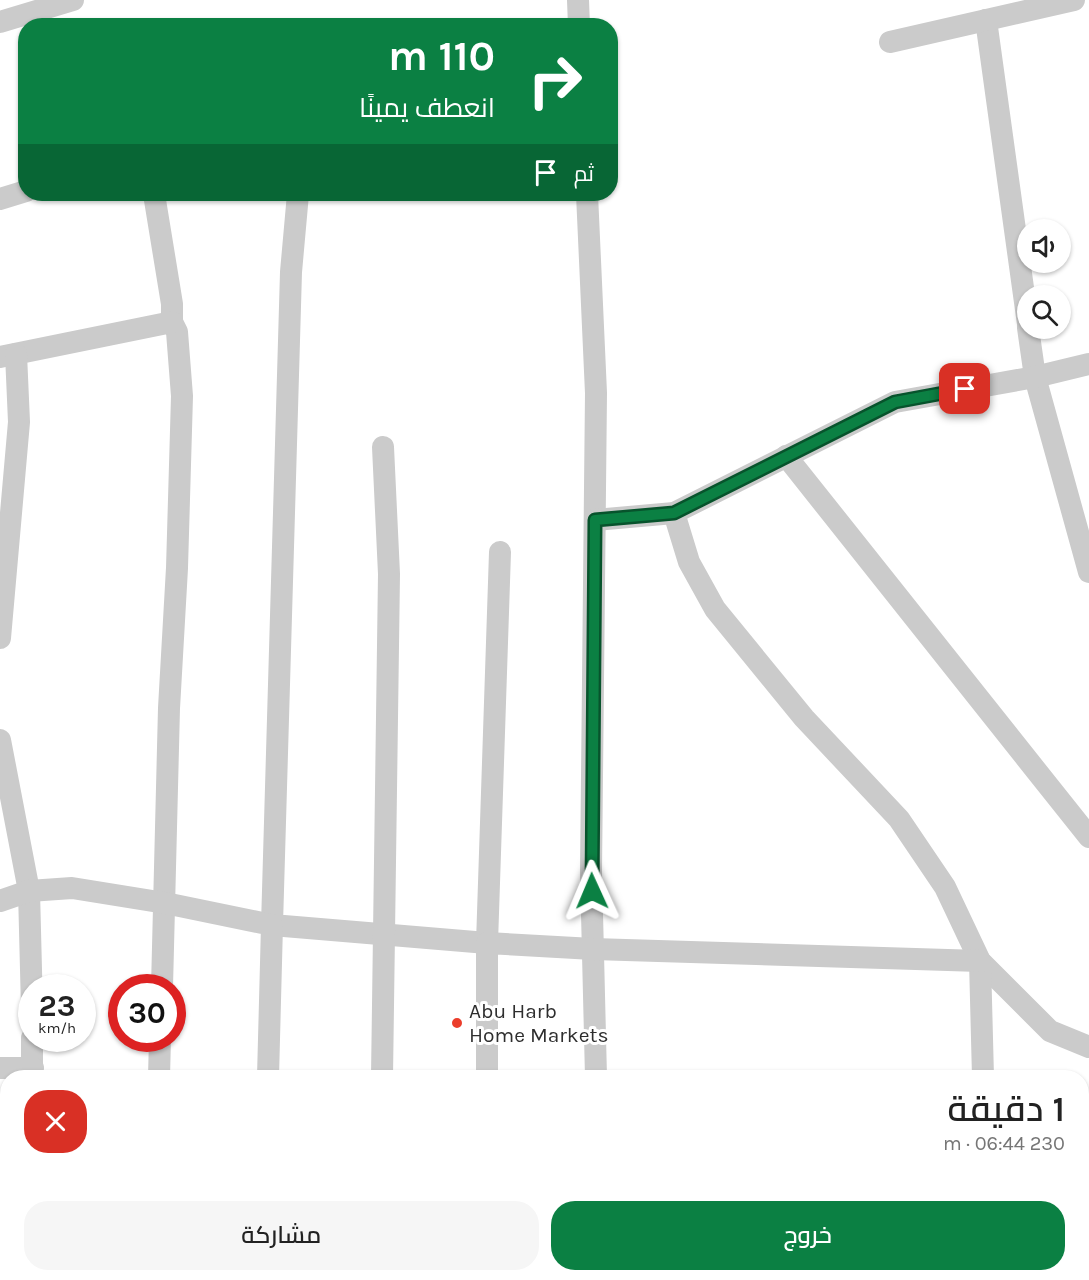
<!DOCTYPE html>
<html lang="ar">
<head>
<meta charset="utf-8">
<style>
  body { margin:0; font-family:Karla,Cairo,sans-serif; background:#f6f6f6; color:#222; direction:rtl; height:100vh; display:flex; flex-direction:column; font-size:22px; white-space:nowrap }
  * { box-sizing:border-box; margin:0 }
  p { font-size:20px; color:#767676 }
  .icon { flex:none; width:33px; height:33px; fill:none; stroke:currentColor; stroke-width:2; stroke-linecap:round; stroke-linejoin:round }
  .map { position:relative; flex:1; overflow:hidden; direction:ltr }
  .panel { position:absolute; left:0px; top:1070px; width:1089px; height:212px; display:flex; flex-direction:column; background:#fff; border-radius:24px 24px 0 0; box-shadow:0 2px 4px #0004; direction:rtl }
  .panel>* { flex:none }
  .hud { position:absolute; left:18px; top:18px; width:600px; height:183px; border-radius:24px; box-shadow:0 2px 4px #0004; direction:rtl; background:#0b8043; color:#fff; overflow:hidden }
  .buttons { position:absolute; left:1017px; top:219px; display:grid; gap:12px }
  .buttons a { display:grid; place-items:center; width:54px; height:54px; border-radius:50%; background:#fff; box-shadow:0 2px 4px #0004; font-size:30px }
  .speed { position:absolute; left:18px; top:974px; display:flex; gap:12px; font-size:30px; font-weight:700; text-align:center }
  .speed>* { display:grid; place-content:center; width:78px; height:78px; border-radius:50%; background:#fff; box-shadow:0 2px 4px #0004; line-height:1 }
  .speed small { font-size:15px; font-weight:400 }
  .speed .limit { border:9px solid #d22; background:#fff; color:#111 }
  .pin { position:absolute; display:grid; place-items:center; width:51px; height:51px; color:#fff; margin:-26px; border-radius:12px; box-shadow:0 3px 9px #0006 }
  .me { position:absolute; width:66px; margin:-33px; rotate:359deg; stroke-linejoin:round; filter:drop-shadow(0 0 4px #0008) }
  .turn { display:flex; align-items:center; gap:21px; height:126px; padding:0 24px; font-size:27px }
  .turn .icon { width:78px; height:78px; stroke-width:2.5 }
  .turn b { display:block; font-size:42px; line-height:51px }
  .then { display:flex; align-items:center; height:57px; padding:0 24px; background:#0003; gap:12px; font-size:22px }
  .round { display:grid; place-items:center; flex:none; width:63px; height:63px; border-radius:24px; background:#f6f6f6 }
  .headline { display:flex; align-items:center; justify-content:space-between; height:102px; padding:0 24px }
  h1 { font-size:36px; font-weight:600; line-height:45px }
  .action { display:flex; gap:12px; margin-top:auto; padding:12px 24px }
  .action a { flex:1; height:69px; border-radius:24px; background:#0b8043; color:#fff; font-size:24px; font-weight:600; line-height:69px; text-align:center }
  .action a+a { background:#f6f6f6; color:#222 }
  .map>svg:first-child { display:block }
</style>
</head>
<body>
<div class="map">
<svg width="1089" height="1280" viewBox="0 0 1089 1280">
  <rect width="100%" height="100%" fill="#fff"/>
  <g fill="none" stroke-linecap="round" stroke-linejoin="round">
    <g stroke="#cbcbcb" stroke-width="22">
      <path d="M578 0 579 26"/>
      <path d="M986 20 1028 324"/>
      <path d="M0 22 73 0"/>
      <path d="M890 42 1074 0"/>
      <path d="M154 194 172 304V322L177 332 182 396 177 568 169 708 162 987"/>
      <path d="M298 194 291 272 272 925 487 943 500 552"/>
      <path d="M587 194 596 393 591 872 596 1077"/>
      <path d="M0 199 26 191"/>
      <path d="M1028 328 1035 377 1089 572"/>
      <path d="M0 357 172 322"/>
      <path d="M786 456 1089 837"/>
      <path d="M674 513 689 562 715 609 804 718 899 819 945 887 980 961 1050 1031 1089 1047"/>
      <path d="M595 520 674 513 895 402 1035 377 1089 364"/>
      <path d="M0 638 19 422 16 354"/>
      <path d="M0 740 29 891 32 1009"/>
      <path d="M0 901 29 891 72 888 165 903 272 925 268 1077"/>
      <path d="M980 961 983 1077"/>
      <path d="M32 1038V1077"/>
      <path d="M0 1068H33"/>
      <path d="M159 1077 160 1038"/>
      <path d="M382 1077 389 574 383 447"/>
      <path d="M487 1077V943L593 949 980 961"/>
      <path d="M487 1274V1280"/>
      <path d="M987 1274V1280"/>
      <path d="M156 1280V1274"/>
      <path d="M262 1280V1274"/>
      <path d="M378 1280V1274"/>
      <path d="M597 1280V1274"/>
    </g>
  </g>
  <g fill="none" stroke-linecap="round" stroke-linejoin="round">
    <g stroke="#07532c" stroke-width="15">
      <path id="route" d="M592 891 595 520 674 513 895 402 965 389"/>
    </g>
    <use href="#route" stroke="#0b8043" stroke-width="10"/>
  </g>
  <circle fill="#eb3d2b" stroke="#fff" stroke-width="2" cx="457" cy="1023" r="6"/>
  <g text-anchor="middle" stroke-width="6" stroke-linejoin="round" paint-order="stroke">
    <g font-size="21" fill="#2e2e2e" stroke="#fff" text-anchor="start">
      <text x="469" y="1018">Abu Harb<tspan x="469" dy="24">Home Markets</tspan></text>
    </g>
  </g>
</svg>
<div class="buttons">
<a><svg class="icon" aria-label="sound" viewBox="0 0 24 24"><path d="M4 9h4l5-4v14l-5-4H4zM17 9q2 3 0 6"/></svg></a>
<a><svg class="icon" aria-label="search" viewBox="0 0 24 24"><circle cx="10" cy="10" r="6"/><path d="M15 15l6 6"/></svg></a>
</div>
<div class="speed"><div>23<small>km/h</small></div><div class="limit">30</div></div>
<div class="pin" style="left:965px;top:389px;background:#d93025"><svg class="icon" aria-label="arrive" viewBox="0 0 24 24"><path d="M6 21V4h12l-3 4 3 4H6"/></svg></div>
<svg class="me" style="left:592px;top:891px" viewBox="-20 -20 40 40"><path d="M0-17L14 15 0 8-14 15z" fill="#0b8043" stroke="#fff" stroke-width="4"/></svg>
<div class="hud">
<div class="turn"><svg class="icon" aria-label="right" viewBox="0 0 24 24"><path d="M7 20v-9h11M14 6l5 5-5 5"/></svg><div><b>110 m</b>انعطف يمينًا</div></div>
<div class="then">ثم<svg class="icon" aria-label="arrive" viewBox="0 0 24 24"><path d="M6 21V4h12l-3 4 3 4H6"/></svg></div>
</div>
<section class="panel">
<div class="headline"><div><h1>1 دقيقة</h1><p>230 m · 06:44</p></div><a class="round" style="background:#d93025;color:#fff"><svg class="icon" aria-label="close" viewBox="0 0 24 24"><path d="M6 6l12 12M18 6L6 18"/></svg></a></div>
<div class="action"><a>خروج</a><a>مشاركة</a></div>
</section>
</div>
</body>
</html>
